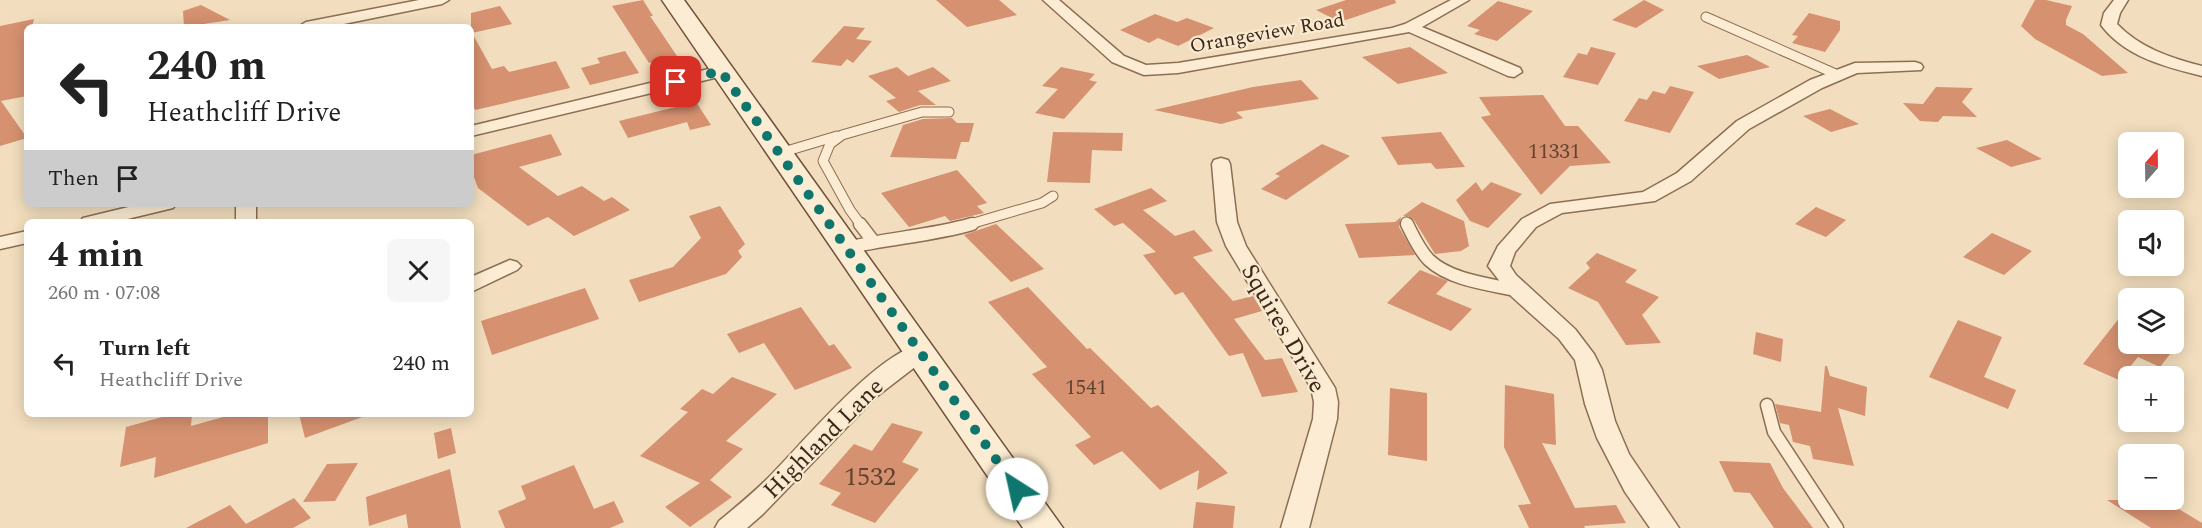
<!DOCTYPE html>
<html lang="en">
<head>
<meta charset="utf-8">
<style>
  body { margin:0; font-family:Spectral,serif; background:#f6f6f6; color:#222; height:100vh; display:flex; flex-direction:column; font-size:22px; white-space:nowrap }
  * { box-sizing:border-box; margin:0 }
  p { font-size:20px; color:#767676 }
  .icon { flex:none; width:33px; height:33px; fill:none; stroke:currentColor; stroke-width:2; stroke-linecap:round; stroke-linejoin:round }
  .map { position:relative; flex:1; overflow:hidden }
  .side { position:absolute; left:24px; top:219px; width:450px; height:198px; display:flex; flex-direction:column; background:#fff; border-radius:9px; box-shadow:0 3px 15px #0003 }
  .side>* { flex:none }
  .guide { position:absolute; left:24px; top:24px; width:450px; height:183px; border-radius:9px; box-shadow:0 3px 15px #0003; background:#fff; color:#222; overflow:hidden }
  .needle { width:39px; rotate:20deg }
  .buttons { position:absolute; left:2118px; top:132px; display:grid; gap:12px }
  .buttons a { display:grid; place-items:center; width:66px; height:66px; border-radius:9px; background:#fff; box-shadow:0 3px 15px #0003; font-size:30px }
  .pin { position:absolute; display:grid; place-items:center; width:51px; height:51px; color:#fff; margin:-26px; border-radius:12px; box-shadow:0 3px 9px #0006 }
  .me { position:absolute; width:66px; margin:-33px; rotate:325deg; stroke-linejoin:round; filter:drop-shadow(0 0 4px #0008) }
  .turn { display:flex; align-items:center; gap:21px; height:126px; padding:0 24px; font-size:27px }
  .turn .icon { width:78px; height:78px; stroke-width:2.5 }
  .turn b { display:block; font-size:42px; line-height:51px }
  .then { display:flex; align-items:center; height:57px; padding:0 24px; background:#0003; gap:12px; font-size:22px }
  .round { display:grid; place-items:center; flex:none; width:63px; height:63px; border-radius:9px; background:#f6f6f6 }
  .summary { display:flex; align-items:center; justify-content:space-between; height:102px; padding:0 24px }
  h1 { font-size:36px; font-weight:700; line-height:45px }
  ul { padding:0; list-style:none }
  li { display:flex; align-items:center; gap:18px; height:84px; padding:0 24px }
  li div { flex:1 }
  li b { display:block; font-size:22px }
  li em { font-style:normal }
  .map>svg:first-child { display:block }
</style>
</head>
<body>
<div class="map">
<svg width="2202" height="528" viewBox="0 0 2202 528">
  <rect width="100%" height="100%" fill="#f2debe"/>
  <g fill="#d59170">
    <path d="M643 0 653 16H650L677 56 649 63 612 6Z"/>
    <path d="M936 0H999L1017 15 967 27Z"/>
    <path d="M1346 0H1395L1396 3 1340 22 1316 10Z"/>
    <path d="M1644 0 1664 10 1636 28 1612 20Z"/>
    <path d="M2035 0H2046L2072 6 2066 20V25L2083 34 2128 73 2102 76 2035 39 2021 26Z"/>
    <path d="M1498 1 1533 11 1497 41 1474 34 1480 30 1467 26Z"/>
    <path d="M201 5 230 20 184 27 183 11Z"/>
    <path d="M500 6 512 24 472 33 492 69 504 66 509 72 556 61 570 88 475 110 471 99V13Z"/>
    <path d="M1809 13 1840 21V30L1825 52 1792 43 1798 36 1792 35Z"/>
    <path d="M1155 14 1177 22 1187 18 1214 28 1178 46 1158 38 1149 43 1120 30Z"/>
    <path d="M34 19 32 27H27V96L1 101 27 138 0 146V26Z"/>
    <path d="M844 26 865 28 856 39 872 41 853 63 847 59 841 66 811 62Z"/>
    <path d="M1410 47 1448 73 1398 84 1362 57Z"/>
    <path d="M1591 47 1616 53 1598 85 1563 77 1578 53 1587 55Z"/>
    <path d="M625 51 639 73 590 85 581 68 600 63 597 58Z"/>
    <path d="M1747 55 1770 67 1719 79 1697 66Z"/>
    <path d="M897 67 908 76 933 67 951 81 918 91 936 105H920L899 112 886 101 896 98 868 76Z"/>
    <path d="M1061 67 1095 74 1089 80 1097 82 1064 119 1035 113 1058 89 1042 86Z"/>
    <path d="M1301 80 1319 99 1236 112 1243 118 1221 124 1154 110 1253 87Z"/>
    <path d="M1670 86 1694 92 1670 133 1624 121 1639 98 1647 100 1653 91 1665 94Z"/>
    <path d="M1936 87 1973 88 1962 102 1977 117 1943 116 1938 122 1920 121 1903 103 1923 104Z"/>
    <path d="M1543 95 1565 126H1578L1611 163 1570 166 1541 195 1481 117 1491 115 1479 97Z"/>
    <path d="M696 102 711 125 690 130 687 122 628 138 619 121Z"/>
    <path d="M1830 109 1859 124 1831 132 1803 116Z"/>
    <path d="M952 118 957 123H974L969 142H961L956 159 890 157 903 125 923 119Z"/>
    <path d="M1053 132 1123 133 1122 151 1092 150 1090 183 1047 182Z"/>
    <path d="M1441 132 1465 167 1436 169 1431 163 1398 165 1381 137Z"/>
    <path d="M551 134 562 155 519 167 558 196 582 186 604 201 612 197 630 210 574 236 548 217 528 226 478 188 471 169V155Z"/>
    <path d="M2007 140 2042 159 2011 167 1976 148Z"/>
    <path d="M1322 144 1350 156 1286 200 1261 189 1280 176 1275 174Z"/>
    <path d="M957 170 987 203 977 206 984 213 950 221 945 216 909 227 881 193Z"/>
    <path d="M1476 182 1482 191 1491 182 1522 194 1488 228 1470 221 1456 200Z"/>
    <path d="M1151 188 1167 201 1143 210 1175 236 1194 230 1213 251 1193 257 1233 301 1253 296 1262 311 1234 319 1265 360 1282 358 1298 392 1262 397 1243 353 1229 356 1183 292 1175 295 1143 255 1156 252 1123 223 1114 226 1094 209Z"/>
    <path d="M1422 202 1464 221 1469 246 1461 251 1435 254 1414 220 1408 216H1403Z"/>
    <path d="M720 206 745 244 738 251 742 257 726 274 639 302 629 280 673 267 701 238 689 216Z"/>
    <path d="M1816 207 1846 220 1826 237 1795 224Z"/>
    <path d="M1401 217 1399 227 1415 255 1359 258 1345 224 1395 222Z"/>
    <path d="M996 224 1044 269 1011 282 964 235Z"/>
    <path d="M1992 233 2032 251 2004 275 1963 257Z"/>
    <path d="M1597 253 1637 270 1625 282 1659 297 1642 315 1661 343 1626 345 1598 302 1568 288 1590 268 1586 263Z"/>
    <path d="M1420 270 1448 281 1436 294 1472 309 1451 331 1387 303Z"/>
    <path d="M1028 287 1087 349 1090 348 1151 408 1158 405 1228 473 1197 490 1199 470 1160 490 1122 451 1094 465 1075 445 1091 437 1032 374 1047 367 988 302Z"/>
    <path d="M585 288 599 319 492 355 481 321Z"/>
    <path d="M801 307 829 346 834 344 852 368 795 390 764 343 739 353 727 334Z"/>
    <path d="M2128 307V344H2178L2160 367 2138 357 2119 380 2083 364Z"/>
    <path d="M1958 320 2002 337 1984 377 2016 390 2008 409 1929 377Z"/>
    <path d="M1756 332 1783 339 1781 362 1753 354Z"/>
    <path d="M1825 366H1827L1830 376 1867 387 1865 416 1838 408 1854 466 1813 459 1810 446 1793 442 1789 425 1780 423 1775 404 1821 412Z"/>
    <path d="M732 377 777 394 726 441 743 449 710 480 732 497 690 527 665 507 700 483 640 456 688 412 680 409 702 389 713 394Z"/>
    <path d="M1505 385 1554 394 1556 445 1542 443 1575 508 1616 505 1626 523 1584 526 1585 528H1529L1518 505 1531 504 1504 447Z"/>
    <path d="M1390 388 1427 393V461L1388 455Z"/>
    <path d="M173 414H192L191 426 234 414H268V443L154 478 156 457 120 467 126 427Z"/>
    <path d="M299 414H364L365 416 305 438Z"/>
    <path d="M892 423 923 432 902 462 919 469 875 523 831 505 841 493 819 484 854 444 872 451Z"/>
    <path d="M451 428 456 453 438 459 434 433Z"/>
    <path d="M1719 461 1770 463 1783 488 1813 528H1774L1750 493 1734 492Z"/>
    <path d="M358 463 335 501 303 502 327 464Z"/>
    <path d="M574 465 594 509 614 501 624 522 610 528H505L498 511 526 499 521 486Z"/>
    <path d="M450 469 461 528H408L406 514 369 526 366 497Z"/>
    <path d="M294 498 311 518 293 528H186L230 505 246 524Z"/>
    <path d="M2107 500H2164L2202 523V528H2151Z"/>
    <path d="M1196 502 1235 506 1233 528H1193Z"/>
  </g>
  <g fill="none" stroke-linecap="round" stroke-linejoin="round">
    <g stroke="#8d6e55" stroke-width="11">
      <g id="lane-far1">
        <path d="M1706 17 1838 75"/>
        <path d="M780 153 837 136"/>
        <path d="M1406 222 1408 225"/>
        <path d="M861 225 850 210 823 161 830 144 842 135 922 112H949"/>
        <path d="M967 225 1042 203 1053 196"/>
      </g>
    </g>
    <g stroke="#8d6e55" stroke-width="15">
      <g id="lane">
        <path d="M860 224 873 241"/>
        <path d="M1407 224C1413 236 1419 250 1429 260 1450 280 1488 284 1516 290"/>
        <path d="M847 248C888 238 931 236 972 224"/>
        <path d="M1767 405 1774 432 1837 528"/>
      </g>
    </g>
    <g stroke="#8d6e55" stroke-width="3">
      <g id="street">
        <path d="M419 0H449L442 4 329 27H298L306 22Z"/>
        <path d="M1043 0H1059L1124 56 1146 65 1178 63 1392 28 1405 24 1451 0H1469L1422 27 1520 68 1522 72 1514 77 1508 76 1409 32 1178 73 1144 75 1112 62Z"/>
        <path d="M2114 0H2128L2120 13 2117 24C2140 48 2171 58 2202 66V76C2166 67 2125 57 2101 25L2104 13Z"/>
        <path d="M1915 62 1921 64 1923 67 1921 70 1857 73 1822 88 1749 129 1691 181 1655 201 1562 213 1536 227 1515 252 1510 266 1516 275 1575 329 1594 354 1602 370 1615 421 1629 454 1679 528H1650L1625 492 1597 438 1585 404 1575 360 1559 339 1511 296 1488 266 1498 246 1522 219 1550 204 1643 192 1677 173 1737 121 1810 80 1855 63Z"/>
        <path d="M721 66 729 71 727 75 471 136V126Z"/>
        <path d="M1221 158 1228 160 1230 164 1237 222 1246 246 1335 388 1338 402 1337 419 1309 528H1281L1313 419 1314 402 1311 388 1226 246 1217 222 1212 164 1214 160Z"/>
        <path d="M141 204H176L173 208 115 222H80L83 218Z"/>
        <rect x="236" y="204" width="20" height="18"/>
        <path d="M27 231V243L0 249V237Z"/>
        <path d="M510 260 517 262 521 266 517 270 471 292V277Z"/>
        <path d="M920 344 928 347 932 352 928 357 876 397 763 514 747 528H715L719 521C736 507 753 493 768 478 804 442 873 357 920 344Z"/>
      </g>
    </g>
    <g stroke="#6f4f38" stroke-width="3">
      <path id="secondary" d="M662 0H684L1063 528H1023Z"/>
    </g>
    <use href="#lane-far1" stroke="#fcecd3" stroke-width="9"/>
    <use href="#lane" stroke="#fcecd3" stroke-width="12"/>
    <use href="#street" fill="#fcecd3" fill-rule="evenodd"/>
    <use href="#secondary" fill="#fcecd3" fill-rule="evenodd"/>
  </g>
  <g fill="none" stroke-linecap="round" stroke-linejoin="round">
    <path stroke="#0f766e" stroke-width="10" stroke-dasharray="0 18" d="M676 82 721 71 1017 489"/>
  </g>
  <g text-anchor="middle" stroke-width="4.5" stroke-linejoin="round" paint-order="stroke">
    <g font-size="20" fill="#3b281b" stroke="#f9e9cf">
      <text transform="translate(1267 32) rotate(-10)" y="7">Orangeview Road</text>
    </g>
    <g font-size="21" fill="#624230">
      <text x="1554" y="158">11331</text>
      <text x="1086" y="394">1541</text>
    </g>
    <g font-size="24" fill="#3b281b" stroke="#f9e9cf">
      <text transform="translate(1284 328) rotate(60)" y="8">Squires Drive</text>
      <text transform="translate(823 438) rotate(-45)" y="8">Highland Lane</text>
    </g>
    <g font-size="26" fill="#624230">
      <text x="870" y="485">1532</text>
    </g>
  </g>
</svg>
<div class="buttons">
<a><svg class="needle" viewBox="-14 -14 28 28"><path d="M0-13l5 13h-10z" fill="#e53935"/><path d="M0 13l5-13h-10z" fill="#767676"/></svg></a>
<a><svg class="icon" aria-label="sound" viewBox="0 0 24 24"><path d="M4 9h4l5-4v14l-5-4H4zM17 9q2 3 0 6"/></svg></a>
<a><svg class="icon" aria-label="layers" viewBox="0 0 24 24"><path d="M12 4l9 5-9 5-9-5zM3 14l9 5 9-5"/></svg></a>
<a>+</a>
<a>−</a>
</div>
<div class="pin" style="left:676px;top:82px;background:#d93025"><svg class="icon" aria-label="arrive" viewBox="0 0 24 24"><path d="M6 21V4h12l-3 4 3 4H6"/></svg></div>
<svg class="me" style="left:1017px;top:489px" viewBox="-20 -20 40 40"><circle r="19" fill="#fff"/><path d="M0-13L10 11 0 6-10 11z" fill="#0f766e"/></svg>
<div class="guide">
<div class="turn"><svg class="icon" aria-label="left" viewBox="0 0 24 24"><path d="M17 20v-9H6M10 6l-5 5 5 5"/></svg><div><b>240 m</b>Heathcliff Drive</div></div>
<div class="then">Then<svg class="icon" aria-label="arrive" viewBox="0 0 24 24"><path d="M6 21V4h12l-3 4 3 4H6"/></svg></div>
</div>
<section class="side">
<div class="summary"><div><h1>4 min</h1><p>260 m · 07:08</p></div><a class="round"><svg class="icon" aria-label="close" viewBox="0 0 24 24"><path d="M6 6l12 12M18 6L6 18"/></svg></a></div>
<ul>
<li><svg class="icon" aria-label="left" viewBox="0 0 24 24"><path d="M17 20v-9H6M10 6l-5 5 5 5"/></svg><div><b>Turn left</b><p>Heathcliff Drive</p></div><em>240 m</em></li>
</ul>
</section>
</div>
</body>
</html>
